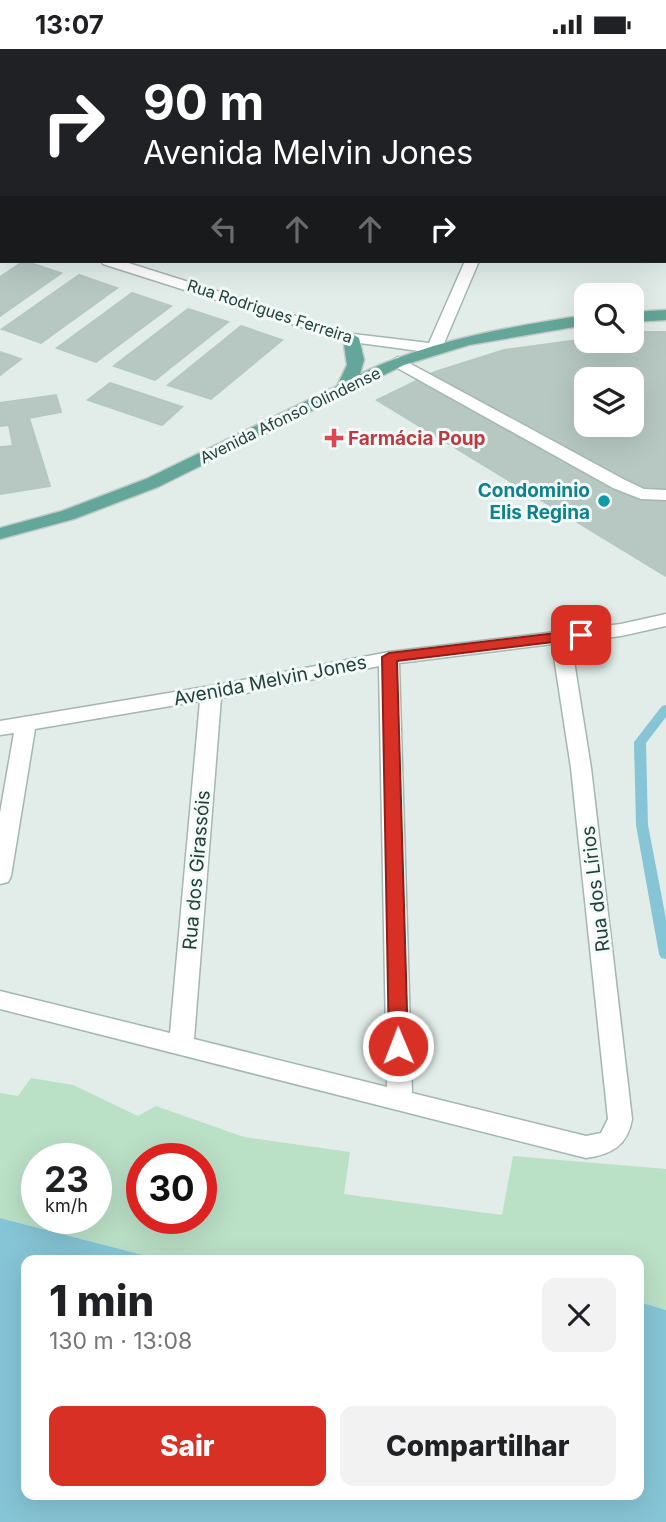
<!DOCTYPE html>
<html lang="pt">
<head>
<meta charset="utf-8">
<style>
  body { margin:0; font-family:Inter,sans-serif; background:#f2f2f2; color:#202124; height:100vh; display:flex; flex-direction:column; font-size:26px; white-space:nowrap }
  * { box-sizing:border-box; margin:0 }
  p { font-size:23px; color:#757577 }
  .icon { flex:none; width:38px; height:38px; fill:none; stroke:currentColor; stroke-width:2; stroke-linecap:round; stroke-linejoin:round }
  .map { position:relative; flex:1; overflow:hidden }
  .panel { position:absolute; left:21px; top:1206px; width:623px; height:245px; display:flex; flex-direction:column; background:#fff; border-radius:14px; box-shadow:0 7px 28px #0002 }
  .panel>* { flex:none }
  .banner { position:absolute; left:0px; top:0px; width:667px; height:214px; box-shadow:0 7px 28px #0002; background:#202124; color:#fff; overflow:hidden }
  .fabs { position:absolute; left:574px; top:234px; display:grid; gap:14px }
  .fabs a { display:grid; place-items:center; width:70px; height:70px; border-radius:14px; background:#fff; box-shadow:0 7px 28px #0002; font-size:35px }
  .speed { position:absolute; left:21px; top:1094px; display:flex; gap:14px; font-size:35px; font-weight:700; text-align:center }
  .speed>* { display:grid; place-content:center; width:91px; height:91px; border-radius:50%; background:#fff; box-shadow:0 7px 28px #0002; line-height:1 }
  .speed small { font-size:18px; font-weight:400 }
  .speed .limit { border:10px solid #d22; background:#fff; color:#111 }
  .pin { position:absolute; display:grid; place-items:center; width:60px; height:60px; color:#fff; margin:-30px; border-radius:14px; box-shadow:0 4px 10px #0006 }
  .me { position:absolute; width:77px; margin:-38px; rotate:359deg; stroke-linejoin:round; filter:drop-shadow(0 0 5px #0008) }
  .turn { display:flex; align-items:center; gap:24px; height:147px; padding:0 28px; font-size:32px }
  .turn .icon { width:91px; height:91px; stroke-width:2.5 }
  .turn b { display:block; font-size:49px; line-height:60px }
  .lanes { display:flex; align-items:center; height:66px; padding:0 28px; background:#0003; justify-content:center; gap:35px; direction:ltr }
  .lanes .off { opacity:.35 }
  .round { display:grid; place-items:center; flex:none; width:74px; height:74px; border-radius:14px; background:#f2f2f2 }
  .headline { display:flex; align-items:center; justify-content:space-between; height:119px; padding:0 28px }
  h1 { font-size:42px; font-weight:800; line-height:52px }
  .button { display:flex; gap:14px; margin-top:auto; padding:14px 28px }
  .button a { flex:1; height:80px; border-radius:14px; background:#d93025; color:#fff; font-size:28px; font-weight:800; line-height:80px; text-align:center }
  .button a+a { background:#f2f2f2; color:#202124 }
  .status { display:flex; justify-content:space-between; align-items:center; height:49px; padding:0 35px; background:#fff; direction:ltr }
  .status svg { height:19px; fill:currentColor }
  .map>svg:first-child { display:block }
</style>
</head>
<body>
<div class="status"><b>13:07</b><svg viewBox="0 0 49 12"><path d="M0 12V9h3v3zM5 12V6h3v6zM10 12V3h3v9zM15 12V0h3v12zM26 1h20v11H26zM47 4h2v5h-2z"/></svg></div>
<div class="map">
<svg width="666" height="1473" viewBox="0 0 666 1473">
  <rect width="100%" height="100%" fill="#e2ede9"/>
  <path fill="#bae0c6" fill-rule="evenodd" d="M31 1029 73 1036 138 1067 156 1057 244 1088 350 1103 344 1145 502 1166 513 1107 666 1120V1261L639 1253V1211H473L460 1208 421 1211H188L147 1207 0 1169V1044L18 1047ZM37 1110H96V1169H37ZM142 1110H201V1169H142Z"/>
  <path fill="#86c5d6" d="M0 1169 147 1207 188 1211H26V1446H639V1253L666 1261V1473H0Z"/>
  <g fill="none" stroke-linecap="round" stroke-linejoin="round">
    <path fill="#86c5d6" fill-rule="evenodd" d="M666 656V668L646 694 648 776 666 870V910L661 909 659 905 636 776 634 693 662 657Z"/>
  </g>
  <g fill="#b7c8c2" stroke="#b4c8c1" stroke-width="2" fill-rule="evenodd">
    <path d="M196 0H285L289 2H199Z"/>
    <path d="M336 0H426L430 2H340Z"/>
    <path d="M24 212 61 224 0 267V228Z"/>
    <path d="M79 226 117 239 41 294 2 280Z"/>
    <path d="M132 244 171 257 96 313 57 299Z"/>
    <path d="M188 260 228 273 155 331 114 317Z"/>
    <path d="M241 277 282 291 211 350 168 336Z"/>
    <path d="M645 283H666V527L377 351 435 323 504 301 586 290 632 292V284ZM586 331H632V376H586Z"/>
    <path d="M0 303 21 310 0 326Z"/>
    <path d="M110 334 182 358 162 376 88 351Z"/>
    <path d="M56 346 61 363 29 369 50 437 0 445V398L13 397 9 376 0 377V354Z"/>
  </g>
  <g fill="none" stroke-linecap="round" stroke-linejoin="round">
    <g stroke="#a4b6b1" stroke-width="3">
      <g id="minor">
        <path d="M3 0H16L2 2Z"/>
        <path d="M37 0H50L36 2Z"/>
        <path d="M109 0H122L108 2Z"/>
        <rect x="452" y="0" width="12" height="2"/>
        <rect x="502" y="0" width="12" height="2"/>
        <path d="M2 28V36L0 37V29Z"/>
        <path d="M0 95H2L0 105Z"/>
        <rect x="0" y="175" width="2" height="9"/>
        <path d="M101 212H122L353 285 429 294 465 212H479L442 299 434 304 345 292 103 215Z"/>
        <path d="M398 308 625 431 644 440 666 441V451L641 450 613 439 392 316 390 313Z"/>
        <path d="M666 565V577L621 587 571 593 591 719 632 1070C628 1096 611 1106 586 1109L0 960V942L170 984 200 652 35 680 11 827 8 833 0 835V764L14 684 0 686V672L211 637 389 603 621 575ZM552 595 571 719 608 1070 601 1084 586 1087 412 1044 399 614ZM379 617 387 1038 194 990 221 649Z"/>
      </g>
    </g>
    <g stroke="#c1cac8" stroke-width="3">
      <g id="major">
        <path d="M51 0H64L50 2Z"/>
        <path d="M2 40V48L0 49V41Z"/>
        <path d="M666 261V271L632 273V263Z"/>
        <path d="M586 266V276L469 296 404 316 158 438 74 470 0 490V479L62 462 146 430 337 337 347 316 343 289 345 286 351 284 359 289 364 311 360 325C431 291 508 278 586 266Z"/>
      </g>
    </g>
    <use href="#minor" fill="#fff" fill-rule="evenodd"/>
    <use href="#major" fill="#64a699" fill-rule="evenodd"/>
  </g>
  <path fill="#d93025" stroke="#8d1f18" stroke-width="2" d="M581 581 588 586 586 589 397 612 408 997 405 1002 398 1004 392 1002 389 997 382 608 389 604Z"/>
  <path fill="#e0444e" stroke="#f3faf7" stroke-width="2.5" d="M330.5 378.5h7v7h7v7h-7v7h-7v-7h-7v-7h7z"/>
  <circle fill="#0f9aa8" stroke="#f3faf7" stroke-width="2.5" cx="604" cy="452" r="7"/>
  <g text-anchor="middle" stroke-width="6" stroke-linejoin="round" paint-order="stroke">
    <g font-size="16" fill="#21403a" stroke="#f3faf7">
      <text transform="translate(270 262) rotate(18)" y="6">Rua Rodrigues Ferreira</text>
      <text transform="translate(290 366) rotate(-26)" y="6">Avenida Afonso Olindense</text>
    </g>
    <g font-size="19" font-weight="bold" fill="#be3a42" stroke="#f3faf7" text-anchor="start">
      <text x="348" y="396">Farmácia Poup</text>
    </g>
    <g font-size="19" font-weight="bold" fill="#0d838f" stroke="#f3faf7" text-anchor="end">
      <text x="590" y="448">Condominio<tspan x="590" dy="22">Elis Regina</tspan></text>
    </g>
    <g font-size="19" fill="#21403a" stroke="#f3faf7">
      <text transform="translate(270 631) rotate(-11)" y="7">Avenida Melvin Jones</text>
      <text transform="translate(196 821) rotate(-85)" y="7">Rua dos Girassóis</text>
      <text transform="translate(595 840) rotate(-97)" y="7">Rua dos Lírios</text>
    </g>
  </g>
</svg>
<div class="fabs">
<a><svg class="icon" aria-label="search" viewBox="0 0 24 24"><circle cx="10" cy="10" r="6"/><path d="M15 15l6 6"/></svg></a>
<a><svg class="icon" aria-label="layers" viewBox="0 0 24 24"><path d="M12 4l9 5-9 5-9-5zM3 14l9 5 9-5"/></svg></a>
</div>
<div class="speed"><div>23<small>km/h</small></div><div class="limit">30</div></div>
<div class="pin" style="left:581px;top:586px;background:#d93025"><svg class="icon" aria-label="arrive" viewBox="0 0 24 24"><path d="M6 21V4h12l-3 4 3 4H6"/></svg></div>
<svg class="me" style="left:398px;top:997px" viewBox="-20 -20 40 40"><circle r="17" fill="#d93025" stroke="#fff" stroke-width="3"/><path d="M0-11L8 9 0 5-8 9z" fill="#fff"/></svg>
<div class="banner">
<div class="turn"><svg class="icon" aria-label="right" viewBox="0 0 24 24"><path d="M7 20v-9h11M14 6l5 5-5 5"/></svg><div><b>90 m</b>Avenida Melvin Jones</div></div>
<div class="lanes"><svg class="icon off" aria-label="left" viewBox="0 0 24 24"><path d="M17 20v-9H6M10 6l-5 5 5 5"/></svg><svg class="icon off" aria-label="ahead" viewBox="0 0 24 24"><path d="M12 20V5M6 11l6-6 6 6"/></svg><svg class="icon off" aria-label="ahead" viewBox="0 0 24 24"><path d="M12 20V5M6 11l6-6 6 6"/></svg><svg class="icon" aria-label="right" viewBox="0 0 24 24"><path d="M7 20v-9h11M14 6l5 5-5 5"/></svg></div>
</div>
<section class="panel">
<div class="headline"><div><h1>1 min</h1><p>130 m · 13:08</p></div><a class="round"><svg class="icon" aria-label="close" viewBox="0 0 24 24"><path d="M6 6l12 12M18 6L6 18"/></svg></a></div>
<div class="button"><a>Sair</a><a>Compartilhar</a></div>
</section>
</div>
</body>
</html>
